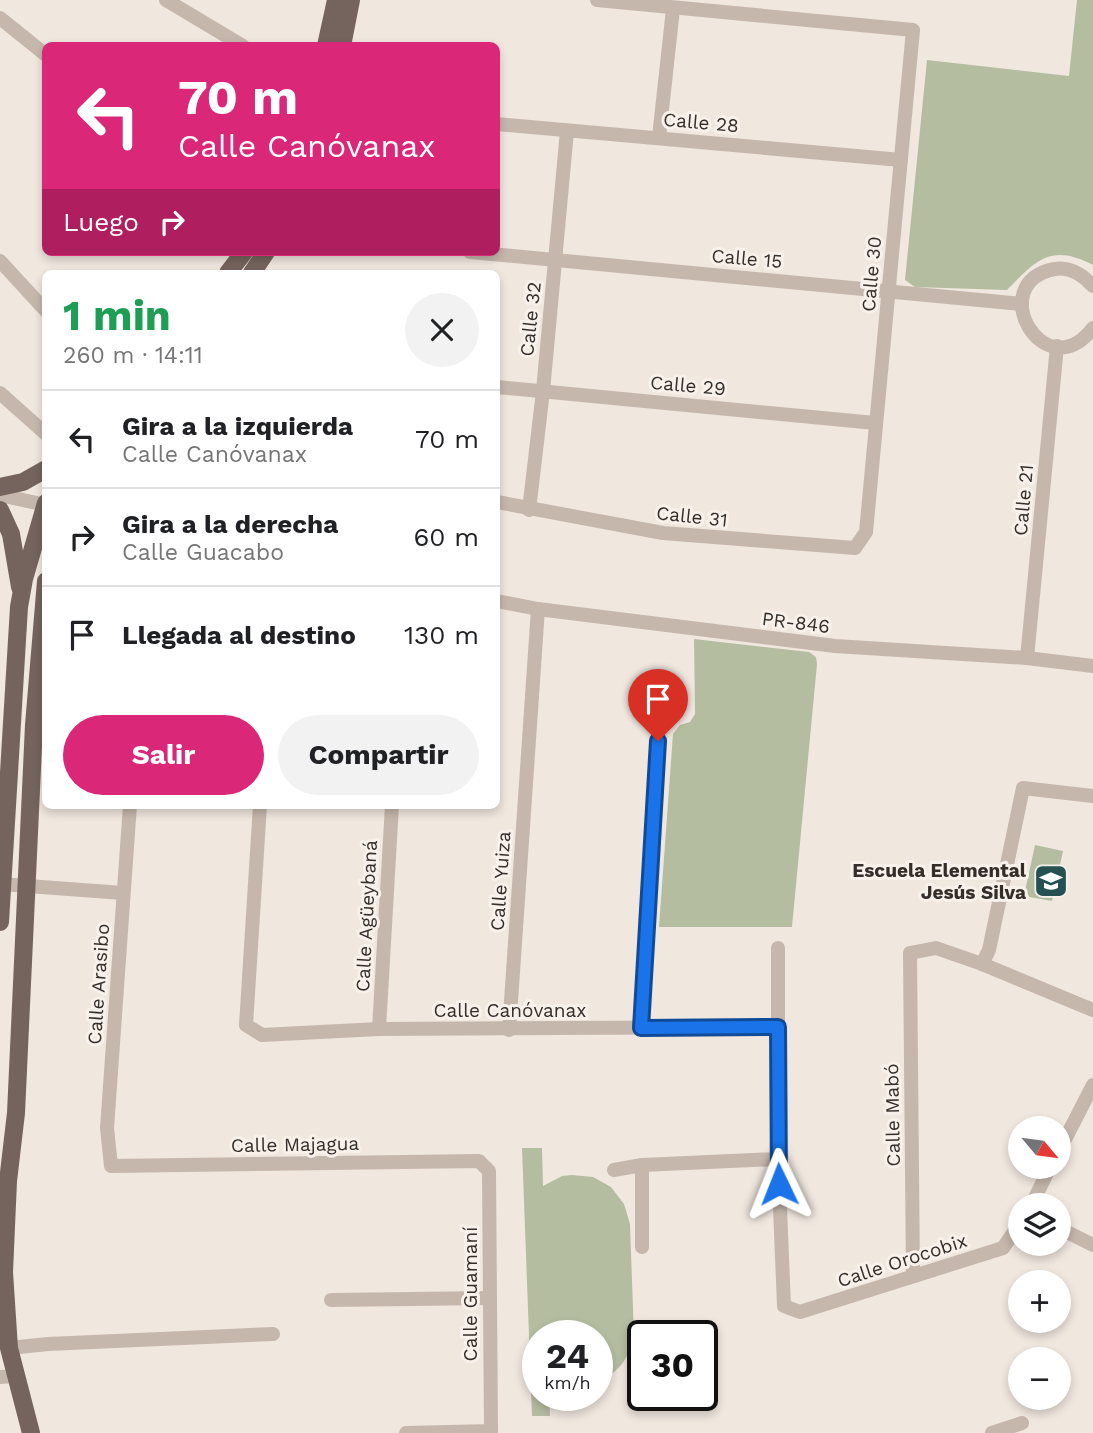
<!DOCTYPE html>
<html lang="es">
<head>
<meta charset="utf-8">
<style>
  body { margin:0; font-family:"Work Sans",sans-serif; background:#f2f2f2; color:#202124; height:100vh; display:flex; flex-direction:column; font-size:26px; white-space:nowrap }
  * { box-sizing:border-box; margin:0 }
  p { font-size:23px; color:#757577 }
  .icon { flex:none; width:38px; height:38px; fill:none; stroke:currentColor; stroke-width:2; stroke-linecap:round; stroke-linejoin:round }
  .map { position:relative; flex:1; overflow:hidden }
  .side { position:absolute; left:42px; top:270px; width:458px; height:539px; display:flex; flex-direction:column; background:#fff; border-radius:10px; box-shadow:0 4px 10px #0003 }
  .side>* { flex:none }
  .hud { position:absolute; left:42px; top:42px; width:458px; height:214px; border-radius:10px; box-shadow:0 4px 10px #0003; background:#db2777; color:#fff; overflow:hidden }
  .needle { width:46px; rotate:119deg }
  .controls { position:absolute; left:1008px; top:1116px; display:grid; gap:14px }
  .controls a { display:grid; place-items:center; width:63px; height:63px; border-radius:50%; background:#fff; box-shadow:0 4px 10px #0003; font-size:35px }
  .speed { position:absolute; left:522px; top:1320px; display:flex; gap:14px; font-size:35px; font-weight:700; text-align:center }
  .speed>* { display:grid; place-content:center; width:91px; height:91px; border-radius:50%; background:#fff; box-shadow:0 4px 10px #0003; line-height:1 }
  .speed small { font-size:18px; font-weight:400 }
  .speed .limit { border:4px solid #111; border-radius:10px; background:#fff; color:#111 }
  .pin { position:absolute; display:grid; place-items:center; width:60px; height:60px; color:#fff; margin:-72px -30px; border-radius:50% 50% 50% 0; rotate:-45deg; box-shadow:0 0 7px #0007 }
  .pin .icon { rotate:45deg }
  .me { position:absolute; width:77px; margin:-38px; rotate:358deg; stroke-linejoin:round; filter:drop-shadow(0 0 5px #0008) }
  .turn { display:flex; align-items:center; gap:24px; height:147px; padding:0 21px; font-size:32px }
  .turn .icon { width:91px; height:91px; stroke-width:2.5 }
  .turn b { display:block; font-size:49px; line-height:60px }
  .then { display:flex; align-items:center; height:66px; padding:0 21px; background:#0003; gap:14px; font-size:26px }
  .round { display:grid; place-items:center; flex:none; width:74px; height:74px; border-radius:37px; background:#f2f2f2 }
  .summary { display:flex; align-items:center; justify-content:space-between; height:119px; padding:0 21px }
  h1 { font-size:42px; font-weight:700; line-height:52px; color:#1e9e55 }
  .primary-button { display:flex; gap:14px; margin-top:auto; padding:14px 21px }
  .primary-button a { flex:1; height:80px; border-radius:42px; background:#db2777; color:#fff; font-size:28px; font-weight:700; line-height:80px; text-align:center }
  .primary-button a+a { background:#f2f2f2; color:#202124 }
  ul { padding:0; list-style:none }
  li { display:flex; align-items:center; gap:21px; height:98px; padding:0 21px; border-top:2px solid #e0e0e0 }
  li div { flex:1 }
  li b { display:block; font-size:26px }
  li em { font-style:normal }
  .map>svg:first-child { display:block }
</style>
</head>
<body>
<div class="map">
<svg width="1093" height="1433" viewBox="0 0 1093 1433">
  <rect width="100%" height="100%" fill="#f0e7df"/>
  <g fill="#b5bda1">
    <path d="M1077 0H1093V265C1051 243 1036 260 1007 290L915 287 905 280 927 60 1069 76Z"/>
    <path d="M694 639 809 652 816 657 817 664 792 927H659L673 734 680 725 690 722 695 714Z"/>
    <path d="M1035 845 1063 851 1052 901 1024 896Z"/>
    <path d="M522 1148H542L543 1186 562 1176 572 1175 593 1177 611 1187 624 1204 630 1224 634 1337C629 1358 618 1374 597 1382V1335H537V1395H549L550 1416H532Z"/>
  </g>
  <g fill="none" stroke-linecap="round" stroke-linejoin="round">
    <g stroke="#c6b7ac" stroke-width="14">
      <path d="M166 0 243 46"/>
      <path d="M0 18 46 55"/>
      <path d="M497 124 901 160"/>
      <path d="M659 137 673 9"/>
      <path d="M470 252 1022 304"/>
      <path d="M0 261 46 311"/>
      <path d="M1093 286C1083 275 1071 266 1055 269 983 282 1044 391 1093 328"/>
      <path d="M497 387 875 423"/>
      <path d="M0 393 46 434"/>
      <path d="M0 495 46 505"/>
      <path d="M497 502 663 533 855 548 866 532 913 30 597 0"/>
      <path d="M529 510 543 391 567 131"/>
      <path d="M497 601 538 609 835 646 1027 658 1093 666"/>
      <path d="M1027 658 1057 346"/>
      <path d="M130 805 107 1128 111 1166 479 1161 489 1171 491 1431 406 1433"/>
      <path d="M260 805 246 1025 262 1035 379 1029 778 1027"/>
      <path d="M0 884 123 893"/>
      <path d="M778 948V1159L784 1306 800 1312 1003 1248 1020 1223"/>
      <path d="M982 964 989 950 1023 788 1093 796"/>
      <path d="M641 1028 659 715"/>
      <path d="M379 1029 392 805"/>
      <path d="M509 1030 538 609"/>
      <path d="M1059 1151 1093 1085"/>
      <path d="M642 1165V1247"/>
      <path d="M614 1170 642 1165 778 1159"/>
      <path d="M1031 1206 1050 1167"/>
      <path d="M1059 1228 1093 1245"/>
      <path d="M913 1276 910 953 936 948 982 964 1093 1010"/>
      <path d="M331 1300 489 1298"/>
      <path d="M9 1348 48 1344 273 1334"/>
      <path d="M0 1377 16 1376"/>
      <path d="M992 1433 1022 1423"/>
    </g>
    <g stroke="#75645d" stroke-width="18">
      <path d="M326 46 336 0"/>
      <path d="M342 46 351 0"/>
      <path d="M228 273 244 252"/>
      <path d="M252 273 266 252"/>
      <path d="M0 487 23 482 46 469"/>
      <path d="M0 510 11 534 20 587"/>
      <path d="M0 922 19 607 24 579 46 503"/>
      <path d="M31 1433 9 1348 4 1272 8 1181 16 1113 34 725 46 581"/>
    </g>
  </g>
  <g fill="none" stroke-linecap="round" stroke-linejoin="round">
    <g stroke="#114b97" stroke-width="18">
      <path id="route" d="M658 741 641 1028 778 1027 779 1184"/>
    </g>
    <use href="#route" stroke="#1a73e8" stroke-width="12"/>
  </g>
  <defs>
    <g id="school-square" transform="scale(1.75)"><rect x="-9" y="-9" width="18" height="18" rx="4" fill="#255152" stroke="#f8f1eb"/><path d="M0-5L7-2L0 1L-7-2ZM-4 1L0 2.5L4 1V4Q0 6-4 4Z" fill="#fff"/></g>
  </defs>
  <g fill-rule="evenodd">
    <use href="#school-square" x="1051" y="881"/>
  </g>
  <g text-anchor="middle" stroke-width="6" stroke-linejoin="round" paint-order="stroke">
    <g font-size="19" fill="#352d2a" stroke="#f8f1eb">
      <text transform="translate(701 122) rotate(5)" y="7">Calle 28</text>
      <text transform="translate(747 258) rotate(5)" y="7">Calle 15</text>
      <text transform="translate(871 274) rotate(-85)" y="7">Calle 30</text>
      <text transform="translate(530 319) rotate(-84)" y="7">Calle 32</text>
      <text transform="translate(688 385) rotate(5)" y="7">Calle 29</text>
      <text transform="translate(1023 500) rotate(-85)" y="7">Calle 21</text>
      <text transform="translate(692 516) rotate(6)" y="7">Calle 31</text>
      <text transform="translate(796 622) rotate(7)" y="7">PR-846</text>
      <text transform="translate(500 881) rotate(-86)" y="7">Calle Yuiza</text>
      <text transform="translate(366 916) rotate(-87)" y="7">Calle Agüeybaná</text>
      <text transform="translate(98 984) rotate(-86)" y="7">Calle Arasibo</text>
      <text x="510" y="1017">Calle Canóvanax</text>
      <text transform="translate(892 1115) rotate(-91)" y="7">Calle Mabó</text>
      <text transform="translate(295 1144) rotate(-1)" y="7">Calle Majagua</text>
      <text transform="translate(902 1260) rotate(-18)" y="7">Calle Orocobix</text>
      <text transform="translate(470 1294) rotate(-90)" y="7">Calle Guamaní</text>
    </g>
    <g font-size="19" font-weight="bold" fill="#352d2a" stroke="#f8f1eb" text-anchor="end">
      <text x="1026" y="877">Escuela Elemental<tspan x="1026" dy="22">Jesús Silva</tspan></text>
    </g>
  </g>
</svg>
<div class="controls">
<a><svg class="needle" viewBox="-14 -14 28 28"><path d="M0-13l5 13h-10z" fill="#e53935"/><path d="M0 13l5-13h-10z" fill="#757577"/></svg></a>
<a><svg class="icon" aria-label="layers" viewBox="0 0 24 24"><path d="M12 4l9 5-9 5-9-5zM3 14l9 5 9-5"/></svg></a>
<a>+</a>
<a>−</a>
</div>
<div class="speed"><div>24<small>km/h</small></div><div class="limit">30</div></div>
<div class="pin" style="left:658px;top:741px;background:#d93025"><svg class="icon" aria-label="arrive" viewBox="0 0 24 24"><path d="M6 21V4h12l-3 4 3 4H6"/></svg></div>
<svg class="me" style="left:779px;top:1184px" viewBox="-20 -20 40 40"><path d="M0-17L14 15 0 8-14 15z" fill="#1a73e8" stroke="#fff" stroke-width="4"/></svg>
<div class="hud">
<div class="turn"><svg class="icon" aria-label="left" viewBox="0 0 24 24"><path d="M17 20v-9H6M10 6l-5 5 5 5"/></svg><div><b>70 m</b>Calle Canóvanax</div></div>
<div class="then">Luego<svg class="icon" aria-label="right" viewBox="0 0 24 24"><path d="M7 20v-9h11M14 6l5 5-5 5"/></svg></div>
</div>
<section class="side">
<div class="summary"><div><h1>1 min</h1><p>260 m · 14:11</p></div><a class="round"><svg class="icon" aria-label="close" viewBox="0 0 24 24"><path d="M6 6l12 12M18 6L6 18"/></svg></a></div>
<ul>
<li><svg class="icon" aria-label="left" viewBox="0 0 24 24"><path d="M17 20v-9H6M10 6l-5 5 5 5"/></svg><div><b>Gira a la izquierda</b><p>Calle Canóvanax</p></div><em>70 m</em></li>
<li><svg class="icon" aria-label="right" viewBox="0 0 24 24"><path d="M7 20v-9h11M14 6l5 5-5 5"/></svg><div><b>Gira a la derecha</b><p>Calle Guacabo</p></div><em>60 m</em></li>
<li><svg class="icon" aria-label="arrive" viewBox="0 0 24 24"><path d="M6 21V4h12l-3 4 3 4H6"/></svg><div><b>Llegada al destino</b></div><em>130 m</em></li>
</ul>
<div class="primary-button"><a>Salir</a><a>Compartir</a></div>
</section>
</div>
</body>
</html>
